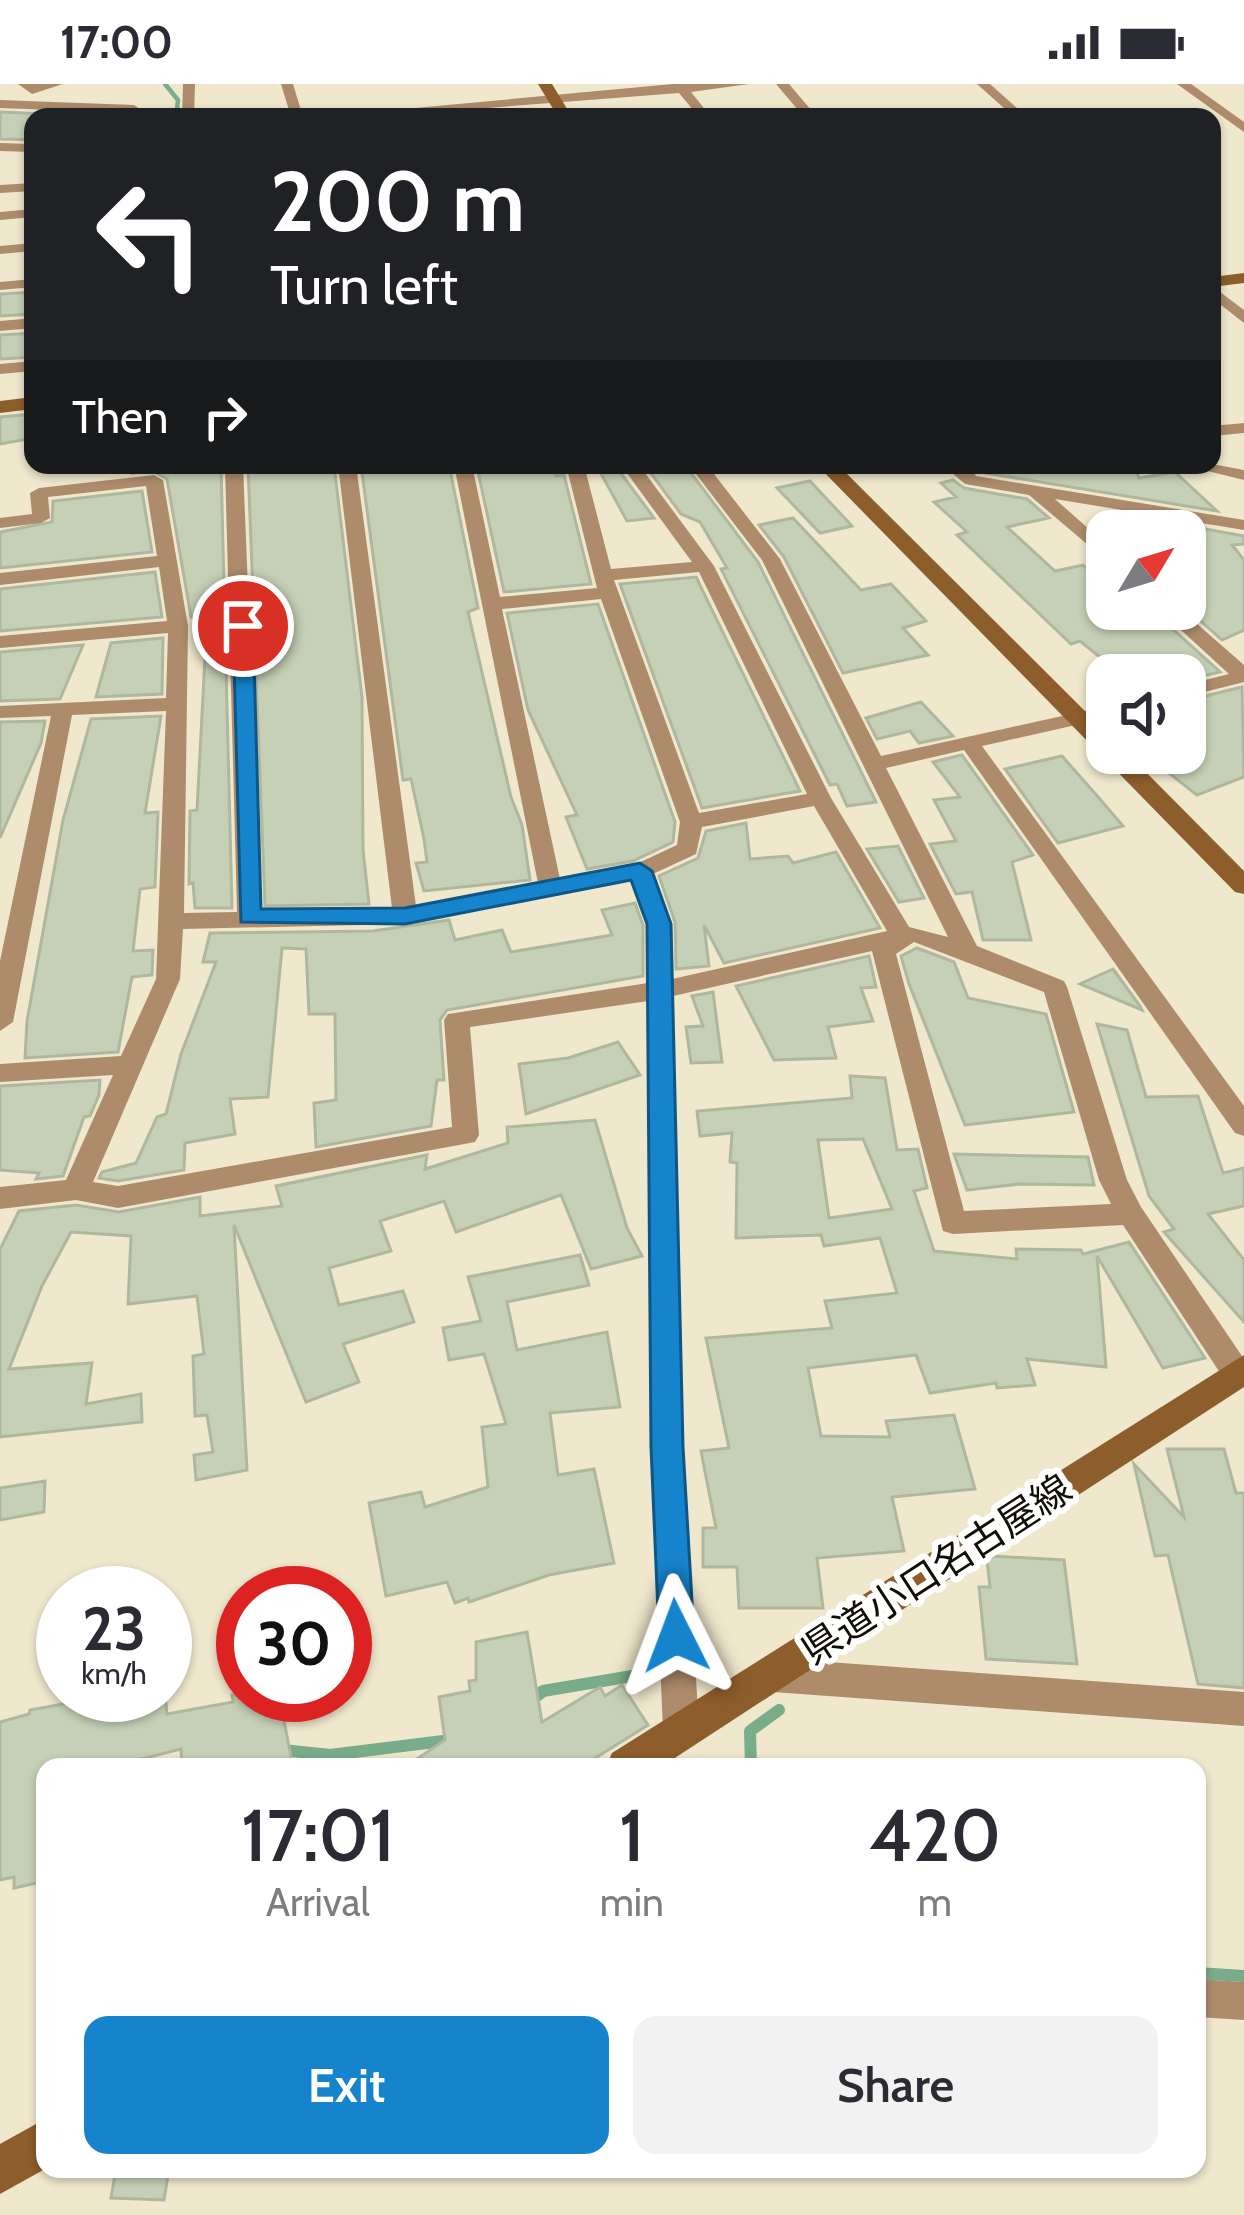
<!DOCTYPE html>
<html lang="en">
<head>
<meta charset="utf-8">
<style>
  body { margin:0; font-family:Cabin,"Noto Sans JP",sans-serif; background:#f2f2f3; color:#2b2b33; height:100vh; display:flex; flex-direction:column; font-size:45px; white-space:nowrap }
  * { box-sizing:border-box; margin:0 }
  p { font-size:39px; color:#7c7c81 }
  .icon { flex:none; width:66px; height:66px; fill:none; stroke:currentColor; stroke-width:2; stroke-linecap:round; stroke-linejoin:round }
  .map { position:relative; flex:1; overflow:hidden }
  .drawer { position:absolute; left:36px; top:1674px; width:1170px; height:420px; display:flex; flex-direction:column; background:#fff; border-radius:24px; box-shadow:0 3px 9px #0004 }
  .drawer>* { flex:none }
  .top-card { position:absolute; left:24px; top:24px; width:1197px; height:366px; border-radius:24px; box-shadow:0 3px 9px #0004; background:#202124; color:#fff; overflow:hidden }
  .needle { width:78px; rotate:52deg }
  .fabs { position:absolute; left:1086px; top:426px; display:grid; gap:24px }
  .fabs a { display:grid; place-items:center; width:120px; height:120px; border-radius:24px; background:#fff; box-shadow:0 3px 9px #0004; font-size:60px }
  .speed { position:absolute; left:36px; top:1482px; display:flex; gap:24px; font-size:60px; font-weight:700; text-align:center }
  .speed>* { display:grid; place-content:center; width:156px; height:156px; border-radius:50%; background:#fff; box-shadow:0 3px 9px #0004; line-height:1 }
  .speed small { font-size:30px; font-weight:400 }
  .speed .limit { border:18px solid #d22; background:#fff; color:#111 }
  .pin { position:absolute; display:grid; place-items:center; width:102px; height:102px; color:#fff; margin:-51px; border:6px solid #fff; border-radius:50%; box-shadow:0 3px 12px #0007 }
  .me { position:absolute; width:132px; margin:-66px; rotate:357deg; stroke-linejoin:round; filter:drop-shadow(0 0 9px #0008) }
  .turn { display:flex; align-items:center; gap:42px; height:252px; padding:0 48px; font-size:54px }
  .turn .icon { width:156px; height:156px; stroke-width:2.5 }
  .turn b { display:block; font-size:84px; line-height:102px }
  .then { display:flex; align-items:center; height:114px; padding:0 48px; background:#0003; gap:24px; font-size:45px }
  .eta { display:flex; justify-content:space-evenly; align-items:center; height:204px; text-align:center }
  .eta b { font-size:72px; font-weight:600; line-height:84px }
  .primary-button { display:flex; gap:24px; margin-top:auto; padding:24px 48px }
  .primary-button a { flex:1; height:138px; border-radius:24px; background:#1684cd; color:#fff; font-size:48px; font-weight:600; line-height:138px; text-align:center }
  .primary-button a+a { background:#f2f2f3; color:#2b2b33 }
  .status { display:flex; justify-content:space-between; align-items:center; height:84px; padding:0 60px; background:#fff; direction:ltr }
  .status svg { height:33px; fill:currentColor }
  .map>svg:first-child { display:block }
</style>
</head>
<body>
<div class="status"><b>17:00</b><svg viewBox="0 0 49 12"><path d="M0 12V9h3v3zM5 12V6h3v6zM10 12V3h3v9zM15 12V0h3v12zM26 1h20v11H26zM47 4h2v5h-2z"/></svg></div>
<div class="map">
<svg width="1244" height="2131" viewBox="0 0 1244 2131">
  <rect width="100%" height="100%" fill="#f0e8cd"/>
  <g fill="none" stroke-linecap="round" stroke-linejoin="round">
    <path stroke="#79ac8a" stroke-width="4.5" d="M165 0 178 16 176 33"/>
    <g stroke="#79ac8a" stroke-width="12">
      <path d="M528 1619 543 1607 638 1591"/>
      <path d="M283 1666 330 1671 451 1656"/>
      <path d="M751 1683 750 1647 779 1626"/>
      <path d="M1197 1889 1244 1892"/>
    </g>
  </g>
  <g fill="#c6d0b6" stroke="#afb89f" stroke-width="3" fill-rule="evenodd">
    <path d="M0 28 48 30 33 33V56L0 55Z"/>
    <path d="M33 208V230L0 232V210Z"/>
    <path d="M33 249V273L0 275V251Z"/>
    <path d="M33 330V354L0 360V333Z"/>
    <path d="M131 381H221L232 824H195L193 799 189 800 190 727 197 726 207 535 191 533 167 395 153 387 132 389Z"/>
    <path d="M248 381H334L362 613 363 766 369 820 265 822Z"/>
    <path d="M361 381H449L478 524 468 528 511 713 522 741 530 796 424 807 416 779 427 778 424 755 411 695 403 696Z"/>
    <path d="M550 381 556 392 564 391 591 500 504 508 477 383Z"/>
    <path d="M645 381H685L758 478 876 718 847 722 837 700 830 701 721 485 727 484 700 438 681 430Z"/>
    <path d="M975 381H1134L1139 394 1175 388 1217 427 979 388Z"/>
    <path d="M617 383V384L654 434 627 437 599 386Z"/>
    <path d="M953 396 964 404 1027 415 1049 434 1007 443 1055 487 1083 481 1107 502V525H1146L1156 530 1220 588 1185 596V591H1122L1080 557 1071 560 957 451 967 448 934 418 956 413 941 399Z"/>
    <path d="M810 397 852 442 820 449 777 404Z"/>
    <path d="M142 407 152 468 0 484V448L52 438 53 417Z"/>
    <path d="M793 434 861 506 891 500 926 537 903 544 928 571 843 589 784 473 759 441Z"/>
    <path d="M1156 436 1244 452V460L1232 461 1244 476V546L1222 556 1185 523V447H1158Z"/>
    <path d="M155 488 162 533 0 547V505Z"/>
    <path d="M696 493 800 707 702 724 620 500Z"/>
    <path d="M598 520 675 738 673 758 633 777 587 785 566 733 577 731 528 626 507 529Z"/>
    <path d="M163 554 162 610 96 613 111 559Z"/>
    <path d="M83 561 60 615 0 617V568Z"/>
    <path d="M1242 603 1244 693 1197 711 1151 675 1185 669V617Z"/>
    <path d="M921 618 953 652 919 659 910 647 877 655 866 634Z"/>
    <path d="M161 632 145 729 158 728 155 803 140 805 133 867 153 866 152 891 132 893 118 968 25 974 27 937 63 736 91 635Z"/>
    <path d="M45 637 41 659 0 754V638Z"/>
    <path d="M962 671 1033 771 1012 778 1031 856H983L972 808 956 810 930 760 956 757 934 716 960 713 933 678Z"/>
    <path d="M1062 672 1099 714 1123 742 1058 759 1005 685Z"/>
    <path d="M746 739 750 775 788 772 793 779 836 768 880 844 724 879 704 841 709 882 676 885 675 838 659 792 698 774 706 747Z"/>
    <path d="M898 762 924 814 899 818 867 765Z"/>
    <path d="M635 819 643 841V892L447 926 440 936 444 996H437L431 1042 316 1063 314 1019 336 1016 335 930H309L306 865 282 864 268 1013 230 1015 235 1050 185 1059 184 1086 118 1097 99 1094 102 1088 136 1079 157 1033 166 1030 181 970 216 878H203L210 849 373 847 449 836 455 856 502 846 511 868 612 851 602 826Z"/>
    <path d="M917 864 954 878 968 914 1046 930 1074 1028 965 1041 909 900 901 872Z"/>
    <path d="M869 872 876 903 861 904 873 937 828 943 836 974 774 976 736 902Z"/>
    <path d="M1113 885 1140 922 1142 926 1080 900Z"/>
    <path d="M713 908 722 978 691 979 686 943 703 942 692 912Z"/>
    <path d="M1097 940 1127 946 1146 1013 1198 1012 1223 1089 1244 1084V1122L1208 1130 1244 1176V1238L1164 1148 1174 1145 1149 1112Z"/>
    <path d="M618 958 640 991 526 1030 519 980 568 974Z"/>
    <path d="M850 992 885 994 897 1066 918 1065 927 1104 914 1107 934 1167 1017 1175 1016 1165 1081 1166 1083 1170 1129 1158 1205 1274 1163 1284 1097 1172 1106 1283 1027 1275 1035 1301 997 1304 996 1299 930 1309 916 1271 808 1284 821 1352 890 1353 886 1337 954 1331 975 1405 892 1413 904 1467 817 1474 823 1524H739L737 1483H703V1444H716L701 1367 729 1364 706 1254 832 1244 825 1217 897 1209 880 1154 824 1162 821 1151 736 1154 737 1079 730 1078 732 1049 700 1052 697 1027 852 1014ZM863 1055 892 1125 829 1134 818 1056Z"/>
    <path d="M100 996 99 1011 90 1032 84 1033 63 1092 36 1095 39 1089 0 1086V1002Z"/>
    <path d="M595 1036 627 1144 642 1172 591 1185 561 1111 456 1148 444 1117 380 1137 391 1167 329 1184 339 1221 403 1207 414 1238 343 1260 359 1298 306 1318 234 1141 247 1386 196 1396 194 1371 213 1368 207 1331 195 1332 193 1272 204 1270 197 1212 128 1220 131 1152 71 1148 42 1202 9 1285 92 1279 86 1320 141 1310 142 1338 0 1353V1165L19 1127 76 1121 119 1128 200 1113V1132L282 1122 276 1102 427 1071 425 1085 508 1059 507 1043Z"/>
    <path d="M954 1070 1088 1073 1094 1101 1019 1100 967 1106Z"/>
    <path d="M580 1171 589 1201 507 1218 517 1266 607 1248 620 1323 550 1329 558 1391 594 1385 614 1479 549 1491 469 1518 468 1514 455 1519 447 1498 386 1512 369 1419 421 1408 425 1423 488 1403 482 1343 506 1340 484 1270 449 1276 443 1244 481 1237 468 1193Z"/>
    <path d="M1167 1365H1224L1236 1409H1244V1604L1198 1600 1168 1471 1155 1472 1134 1380 1184 1433Z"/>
    <path d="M45 1397 44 1428 0 1436V1404Z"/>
    <path d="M992 1472 1064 1476 1077 1580 986 1575 979 1503H990L987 1476Z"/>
    <path d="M527 1548 542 1638 600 1603 605 1612 622 1601 648 1641 581 1683H405L445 1656 439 1613 470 1607 469 1597 476 1596V1558Z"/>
    <path d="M112 1611H165L167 1630 233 1618 232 1611H279L293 1683H182L181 1665 110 1683H45V1797L14 1804V1793L0 1796V1638L29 1630 30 1626Z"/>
    <path d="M116 2085H169L164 2116 111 2114Z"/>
  </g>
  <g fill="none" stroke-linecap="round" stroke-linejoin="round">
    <g fill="#ad8b6b" fill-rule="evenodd">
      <path d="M18 0H63L32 10Z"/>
      <path d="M183 0H195L194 33H182Z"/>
      <path d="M281 0H293L303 33H291Z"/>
      <path d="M673 0H749L691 8 711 33H699L679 9 371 33H318Z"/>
      <path d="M776 0H789L817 33H804Z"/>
      <path d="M977 0H990L1027 33H1014Z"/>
      <path d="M1177 0H1191L1244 38V48Z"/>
      <path d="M0 16 134 21 140 25 134 29 0 24Z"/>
      <path d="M0 59 33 60V68L0 67Z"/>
      <path d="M33 99V107L0 109V101Z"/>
      <path d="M33 125V133L0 136V128Z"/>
      <path d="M33 159V167L0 170V162Z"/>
      <path d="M33 195V203L0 206V198Z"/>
      <path d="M1212 202 1244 226V239L1212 214Z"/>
      <path d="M33 234V244L0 247V237Z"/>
      <path d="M33 277V287L0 290V280Z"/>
      <path d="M1244 339V349L1212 352V342Z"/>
      <path d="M1212 380 1244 386V396L1183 381Z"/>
      <path d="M225 381H243L261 827 392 824 338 381H356L416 822 538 799 454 381H472L500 513 597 504 566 381H584L611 485 692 478 621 381H639L714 482 831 714 909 843 948 853 762 476 689 381H707L780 475 881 672 1107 622V634L982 662 1244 1022V1052L1235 1049 964 666 886 684 977 862 1064 897 1067 903 1127 1096 1141 1123 1244 1275V1299L1226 1298 1123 1141 953 1150 943 1147 872 867 673 912 683 1363 699 1647 693 1659 681 1664 669 1659 663 1647 651 1363 648 917 470 943 479 1051 475 1058 118 1124 76 1116 0 1125V1103L66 1096 113 991 0 998V980L121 972 156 895 166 627 72 631 13 938 0 947V877L51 632 0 634V622L166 614 168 549 0 564V552L167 537 159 483 0 501V489L157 472 146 402 48 413 50 434 41 439 0 444V434L32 430 30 409 39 404 154 391 163 396 188 542 184 829 237 828ZM699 488 807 710 699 729 614 496ZM601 515 680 738 677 761 634 781 560 795 502 525ZM814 722 887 847 672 895 671 840 653 790 696 770 702 743ZM632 796 647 840 648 899 448 930 444 936 452 1043 118 1102 93 1098 180 895 183 845 405 840ZM914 858 1044 908 1099 1096 1111 1120 964 1127 896 870Z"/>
      <path d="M952 381H970L976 392 1244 436V446L1055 415 1107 461V477L1029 411 965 400 952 389Z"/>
      <path d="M1158 525H1180L1244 581V598L1185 613V601L1229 590Z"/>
      <path d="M773 1574 1244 1608V1642L773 1608 761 1603 756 1591 761 1579Z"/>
      <path d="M1197 1895 1244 1898V1936L1197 1933Z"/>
    </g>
    <g fill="#8d5d2b" fill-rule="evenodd">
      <path d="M538 0H552L572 33H558Z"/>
      <path d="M1244 189V199L1212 203V193Z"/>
      <path d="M33 313V325L0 329V317Z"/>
      <path d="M817 381H838L1107 649V669H1127L1244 787V810L1235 808Z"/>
      <path d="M1244 1271V1303L661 1683H606L612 1669Z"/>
      <path d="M45 2035V2085L0 2110V2060Z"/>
    </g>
  </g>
  <path fill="#1684cd" stroke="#0e5685" stroke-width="3" d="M243 536 253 542 261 825 405 824 640 779 652 787 671 840 683 1363 694 1552 689 1564 676 1569 664 1564 659 1552 651 1363 647 840 631 796 405 840 241 838 233 542Z"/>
  <g text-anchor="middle" stroke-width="12" stroke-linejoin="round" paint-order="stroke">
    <g font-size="39" fill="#100e05" stroke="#fff">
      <text transform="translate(936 1485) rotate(-33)" y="14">県道小口名古屋線</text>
    </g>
  </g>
</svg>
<div class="fabs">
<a><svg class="needle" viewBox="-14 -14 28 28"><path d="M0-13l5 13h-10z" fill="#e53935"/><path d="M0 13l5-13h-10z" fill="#7c7c81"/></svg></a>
<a><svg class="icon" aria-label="sound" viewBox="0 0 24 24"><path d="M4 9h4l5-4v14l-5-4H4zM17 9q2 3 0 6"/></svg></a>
</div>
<div class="speed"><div>23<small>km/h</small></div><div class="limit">30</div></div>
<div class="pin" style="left:243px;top:542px;background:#d93025"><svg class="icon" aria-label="arrive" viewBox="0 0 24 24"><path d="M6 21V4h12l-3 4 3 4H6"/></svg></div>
<svg class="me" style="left:676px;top:1552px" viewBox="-20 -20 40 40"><path d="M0-17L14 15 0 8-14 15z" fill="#1684cd" stroke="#fff" stroke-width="4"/></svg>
<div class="top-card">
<div class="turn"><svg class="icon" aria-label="left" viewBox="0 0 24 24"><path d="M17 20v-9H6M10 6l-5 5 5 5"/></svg><div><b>200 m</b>Turn left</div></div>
<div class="then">Then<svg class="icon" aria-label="right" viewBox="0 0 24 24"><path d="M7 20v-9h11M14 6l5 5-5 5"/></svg></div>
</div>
<section class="drawer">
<div class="eta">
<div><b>17:01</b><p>Arrival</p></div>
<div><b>1</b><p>min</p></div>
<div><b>420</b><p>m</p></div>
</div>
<div class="primary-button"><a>Exit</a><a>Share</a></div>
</section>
</div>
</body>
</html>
